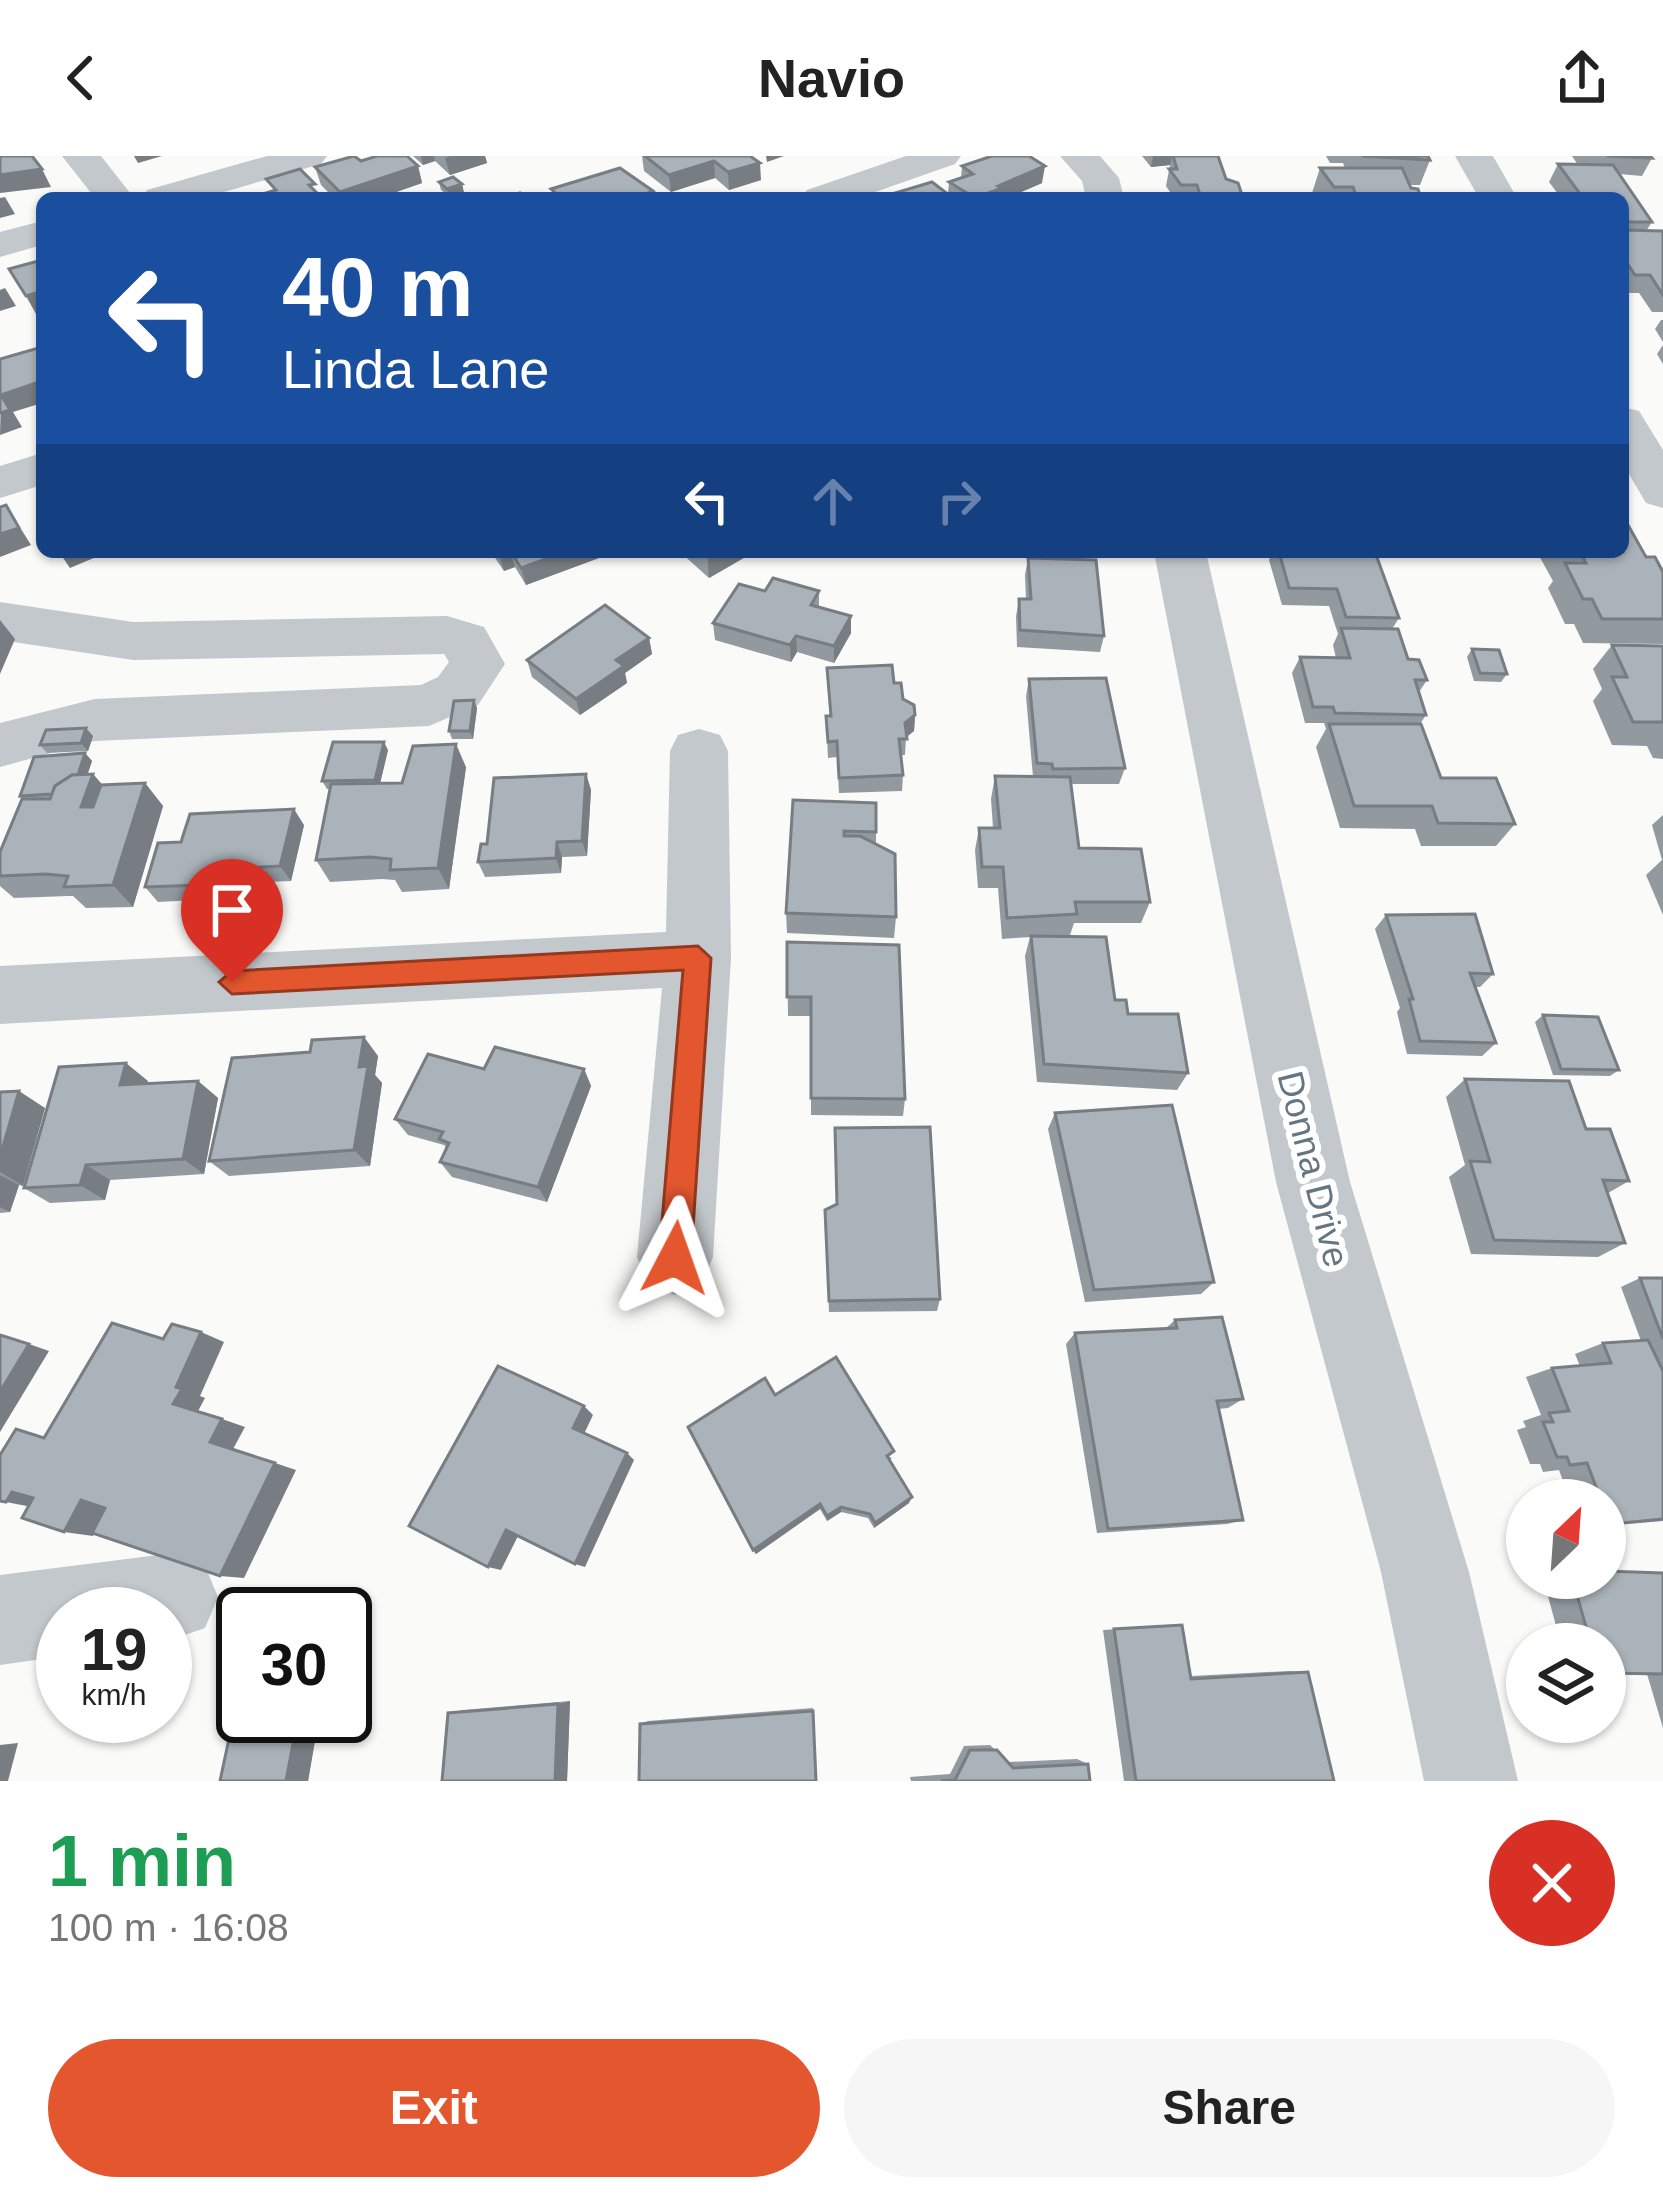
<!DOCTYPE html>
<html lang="en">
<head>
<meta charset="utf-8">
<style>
  body { margin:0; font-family:Helvetica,sans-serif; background:#f6f6f6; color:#222; height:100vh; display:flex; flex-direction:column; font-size:45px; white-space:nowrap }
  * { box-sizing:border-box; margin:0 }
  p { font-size:39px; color:#767676 }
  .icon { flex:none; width:66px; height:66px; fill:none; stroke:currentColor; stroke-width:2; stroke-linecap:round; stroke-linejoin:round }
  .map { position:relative; height:1625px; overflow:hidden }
  .side { display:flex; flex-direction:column; background:#fff; flex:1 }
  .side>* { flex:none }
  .banner { position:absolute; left:36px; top:36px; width:1593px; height:366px; border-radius:18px; box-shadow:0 3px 9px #0004; background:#1a4fa0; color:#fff; overflow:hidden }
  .needle { width:78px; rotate:25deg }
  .fabs { position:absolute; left:1506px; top:1323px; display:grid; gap:24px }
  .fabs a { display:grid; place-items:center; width:120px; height:120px; border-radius:50%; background:#fff; box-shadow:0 3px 9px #0004; font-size:60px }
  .speed { position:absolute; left:36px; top:1431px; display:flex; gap:24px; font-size:60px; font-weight:700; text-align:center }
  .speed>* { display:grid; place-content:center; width:156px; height:156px; border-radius:50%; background:#fff; box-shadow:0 3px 9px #0004; line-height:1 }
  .speed small { font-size:30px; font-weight:400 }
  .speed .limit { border:6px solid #111; border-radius:18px; background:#fff; color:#111 }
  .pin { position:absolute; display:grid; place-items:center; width:102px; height:102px; color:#fff; margin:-123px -51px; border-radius:50% 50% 50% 0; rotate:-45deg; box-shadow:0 0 12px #0007 }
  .pin .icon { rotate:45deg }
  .me { position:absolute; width:132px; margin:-66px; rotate:4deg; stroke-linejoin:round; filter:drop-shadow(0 0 9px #0008) }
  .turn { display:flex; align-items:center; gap:42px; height:252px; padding:0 48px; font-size:54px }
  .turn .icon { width:156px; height:156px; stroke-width:2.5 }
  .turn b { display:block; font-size:84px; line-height:102px }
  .lanes { display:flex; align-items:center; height:114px; padding:0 48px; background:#0003; justify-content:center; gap:60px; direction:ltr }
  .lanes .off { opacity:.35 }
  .round { display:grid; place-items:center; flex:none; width:126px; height:126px; border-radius:63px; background:#f6f6f6 }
  .headline { display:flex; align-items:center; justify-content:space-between; height:204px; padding:0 48px }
  h1 { font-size:72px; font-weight:600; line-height:90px; color:#1e9e55 }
  .button { display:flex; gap:24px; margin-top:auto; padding:24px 48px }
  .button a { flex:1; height:138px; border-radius:72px; background:#e4572e; color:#fff; font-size:48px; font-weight:600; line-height:138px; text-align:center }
  .button a+a { background:#f6f6f6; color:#222 }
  header { display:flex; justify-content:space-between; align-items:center; height:156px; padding:0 48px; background:#fff; font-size:54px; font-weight:600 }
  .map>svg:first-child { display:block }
</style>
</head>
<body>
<header><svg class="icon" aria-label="back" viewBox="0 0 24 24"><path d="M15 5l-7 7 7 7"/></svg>Navio<svg class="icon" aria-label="share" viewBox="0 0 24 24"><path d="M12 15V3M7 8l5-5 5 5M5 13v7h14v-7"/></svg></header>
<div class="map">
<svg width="1663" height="1625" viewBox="0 0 1663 1625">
  <rect width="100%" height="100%" fill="#fafaf8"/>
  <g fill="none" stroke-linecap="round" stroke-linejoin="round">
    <g fill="#c3c8cc" fill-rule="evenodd">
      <path d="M62 0H101L134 42H95Z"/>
      <path d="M267 0H327L321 8 203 42H142L147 34Z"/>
      <path d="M906 0H961L955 8 858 42H802L807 34Z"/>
      <path d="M1060 0H1100L1119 22 1124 42H1086L1082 25Z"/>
      <path d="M1455 0H1493L1517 42H1479Z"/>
      <path d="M42 65V89L0 101V76Z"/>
      <path d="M1623 251 1639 255 1663 294V352L1646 347 1623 308Z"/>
      <path d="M42 297V329L0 342V310Z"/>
      <path d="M1154 396H1206L1350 1026 1469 1416 1518 1625H1424L1381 1416 1276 1026Z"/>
      <path d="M0 446 133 466 447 460 484 471 505 508 478 549 429 570 95 585 0 611V567L95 543 421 529 438 521 449 506 444 498 133 504 0 484Z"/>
      <path d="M699 573 720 579 728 595 731 802 713 1101 702 1128 675 1139 648 1128 637 1101 662 832 0 868V810L666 776 670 595 678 579Z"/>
      <path d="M174 1397 205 1410 218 1441 205 1472 165 1486V1458H63V1500L0 1509V1419Z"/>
    </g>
  </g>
  <g fill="#929a9f">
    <path d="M413 0H485L487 7 450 19 435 5 423 9Z"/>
    <path d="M642 0H750L761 24 729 34 715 22 671 36 644 15Z"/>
    <path d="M1142 0H1218L1226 23 1243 42H1174L1166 30 1170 9 1151 11Z"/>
    <path d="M1326 0H1428L1430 4 1420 29H1409L1421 42H1431H1316L1312 37 1320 12H1345L1343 7H1330Z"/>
    <path d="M1572 0H1650L1652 2 1642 20 1619 18 1652 66 1646 75H1663V156H1652L1639 137H1624L1623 135V42H1561L1549 26 1558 8 1578 9Z"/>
    <path d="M361 5 418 10 422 27 379 42H334L321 29 315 11Z"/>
    <path d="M962 10 1042 27 1007 42H894L895 37 948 38 949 26 961 22Z"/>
    <path d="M439 26 462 28 464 37 450 41 441 34Z"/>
    <path d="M1661 164H1663V186L1655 173Z"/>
    <path d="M1663 189V208L1657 198Z"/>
    <path d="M491 396H615L526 429 515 411 504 415Z"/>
    <path d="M680 396H754L709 422Z"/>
    <path d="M973 396H1034L1033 402 973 401Z"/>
    <path d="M1273 396H1375L1399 462 1392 473 1408 503 1427 524 1419 536 1426 559 1420 568 1441 622 1515 668 1496 690H1421L1415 673 1340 672 1316 591 1326 573 1324 567H1305L1292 517 1300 501 1336 502 1333 489 1338 478 1329 450 1282 449 1269 404Z"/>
    <path d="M1537 396H1623L1646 401 1663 416V488L1583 487 1574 468H1565L1548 432 1553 425Z"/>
    <path d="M1028 402 1104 480 1100 496 1017 491 1016 460 1019 443H1026L1025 419Z"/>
    <path d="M765 435H819V451L851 477 834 507 797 496 791 506 715 484 713 467Z"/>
    <path d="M649 482 652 498 625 517 627 527 580 559 532 521 527 504Z"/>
    <path d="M1612 489 1663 490V603L1653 602 1647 590 1612 589 1593 545 1602 533 1593 513Z"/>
    <path d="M1472 493 1507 518 1501 526 1474 525 1467 501Z"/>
    <path d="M827 512 894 527 903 543 915 559 914 575 906 581 905 599H901L903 619 902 635 839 637 837 601 828 602 826 560H830Z"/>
    <path d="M1029 523 1125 612 1119 628H1071L1079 692 1150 746 1141 767H1074L1070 779 1045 780 1115 844 1188 917 1177 934 1037 926 1025 800 1030 781 1002 783 998 732H978L975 694 979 672H993L991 643 995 620 1033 621 1026 540Z"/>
    <path d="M474 544 477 552 473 583H452L449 575Z"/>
    <path d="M93 580 88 595 47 597 40 589Z"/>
    <path d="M388 594 380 627H402L466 611 449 733 402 736 395 724 382 723 330 726 316 704 330 633H327L322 625Z"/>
    <path d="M85 597 92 605 87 619 93 618 102 629 145 627 163 650 133 751 86 752 73 740H68L14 742 0 730V696L23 643 20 640Z"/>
    <path d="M586 618 591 634 587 700 562 701 561 717 485 721 478 706 487 688Z"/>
    <path d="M793 644 876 647V688L896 761 894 782 787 777 786 757Z"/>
    <path d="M1663 659V759L1646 719 1662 704 1652 669Z"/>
    <path d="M304 669 291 725 218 728 214 743 158 746 145 731 181 686Z"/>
    <path d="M1386 759 1493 818 1480 831H1475L1496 887 1482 900 1407 898 1397 856 1400 852 1375 773Z"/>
    <path d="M787 786 905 943 903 960 811 959V860H788Z"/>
    <path d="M1543 859 1619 914 1610 920 1553 919 1535 866Z"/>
    <path d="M378 900 375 919 382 927 370 1010 229 1020 209 1005Z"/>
    <path d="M484 913H584L591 930 547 1046 452 1021 440 1006 447 992 444 989 408 979 395 963Z"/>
    <path d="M1465 923 1586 973 1629 1025 1608 1037 1625 1087 1598 1101 1471 1098 1449 1021 1465 1009 1446 941Z"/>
    <path d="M148 925 147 928 198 925 218 942 204 1018 110 1024 105 1044 50 1047 24 1032Z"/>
    <path d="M0 936 45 952 23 1030 19 1029 10 1056 0 1057Z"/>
    <path d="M1055 957 1214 1126 1201 1138 1085 1146 1048 973Z"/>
    <path d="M836 1048 940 1143 937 1155 829 1156 825 1054Z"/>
    <path d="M1640 1122H1663V1365L1605 1370V1344H1570L1559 1314 1543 1316 1540 1308H1530L1517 1274 1526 1271 1523 1265 1541 1259 1526 1221 1552 1212 1580 1210 1575 1198 1603 1187 1641 1185 1621 1131Z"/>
    <path d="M1175 1164 1243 1243 1228 1252 1218 1253 1243 1364 1227 1368 1097 1377 1066 1188 1075 1177 1166 1172Z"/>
    <path d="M775 1239 892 1302 889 1304 909 1347 874 1372 868 1362 841 1356 827 1365 820 1353 756 1398 753 1394Z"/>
    <path d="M1663 1417V1572L1647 1518 1605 1488H1561L1543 1422H1605Z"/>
    <path d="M1182 1469 1191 1520 1289 1515 1308 1516 1334 1625H1124L1103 1474Z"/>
    <path d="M570 1545 567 1625 448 1557 464 1554Z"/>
    <path d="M813 1552 817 1625 640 1568 648 1565Z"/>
    <path d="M317 1573 308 1625H220L230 1578 255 1574Z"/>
    <path d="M990 1589 1008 1606 1077 1603 1088 1608 1090 1625H911L910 1621 950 1618 964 1590Z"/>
  </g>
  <g fill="#777d82">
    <path d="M134 0H162L138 7Z"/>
    <path d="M421 0H434L435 5 423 9Z"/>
    <path d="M450 0H485L487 7 450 19 445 2Z"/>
    <path d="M766 0H784L767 6Z"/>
    <path d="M1153 0H1172L1170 9 1151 11Z"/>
    <path d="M714 5 715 22 671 36 669 19Z"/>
    <path d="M760 7 761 24 729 34 728 16Z"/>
    <path d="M418 10 422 27 379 42H341L340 36Z"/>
    <path d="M1045 10 1042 27 1007 42H975L998 30Z"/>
    <path d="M42 13 51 31 0 37V19Z"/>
    <path d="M462 28 464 37 450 41 447 33Z"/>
    <path d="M5 41 15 58 0 62V42Z"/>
    <path d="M5 132 16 150 0 155V134Z"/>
    <path d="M42 135V156L36 158 26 140Z"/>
    <path d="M42 225V247L13 256 22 271 0 279 1 239Z"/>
    <path d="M6 349 31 389 0 401V378Z"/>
    <path d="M59 396H108L70 412Z"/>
    <path d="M505 396H510L515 411 504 415 499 398Z"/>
    <path d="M565 396H615L526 429 521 412Z"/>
    <path d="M707 396H754L709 422Z"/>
    <path d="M851 460V477L834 507V490Z"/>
    <path d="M0 464 15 483 0 518Z"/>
    <path d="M796 480 797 496 791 506 790 489Z"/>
    <path d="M649 482 652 498 625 517 627 527 580 559 576 543 616 504Z"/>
    <path d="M474 544 477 552 473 583 470 575Z"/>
    <path d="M915 559 914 575 904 583 905 567Z"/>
    <path d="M86 572 93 580 88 595 81 587Z"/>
    <path d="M384 586 388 594 379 632 375 624Z"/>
    <path d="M456 588 466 611 449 733 438 712Z"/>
    <path d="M85 597 92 605 79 644 72 636Z"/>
    <path d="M93 618 113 641 101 674 81 651Z"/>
    <path d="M586 618 591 634 587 700 582 685Z"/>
    <path d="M145 627 163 650 133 751 113 729Z"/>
    <path d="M294 653 304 669 291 725 280 710Z"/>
    <path d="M557 686 562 701 561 717 556 702Z"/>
    <path d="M206 714 218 728 214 743 202 729Z"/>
    <path d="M364 881 378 900 375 919 382 927 370 1010 354 994 359 911Z"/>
    <path d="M126 907 148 925 143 947 120 929Z"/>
    <path d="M584 913 591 930 547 1046 538 1031Z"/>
    <path d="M198 925 218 942 204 1018 183 1003Z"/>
    <path d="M19 935 45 952 23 1030 0 1016V1001Z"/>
    <path d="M86 1009 110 1024 105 1044 80 1029Z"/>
    <path d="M0 1019 19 1029 10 1056 0 1051Z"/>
    <path d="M201 1176 224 1186 200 1240 205 1242 197 1257 173 1248 176 1231Z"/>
    <path d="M29 1188 49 1195 0 1276V1236Z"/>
    <path d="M584 1250 593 1259 583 1280 573 1272Z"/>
    <path d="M222 1263 245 1271 233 1293 296 1314 244 1422 220 1420 210 1286Z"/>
    <path d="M627 1297 634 1304 585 1411 575 1408Z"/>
    <path d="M12 1336 43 1341 37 1352 6 1346Z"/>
    <path d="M912 1341 909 1347 874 1372 875 1367Z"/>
    <path d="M81 1344 109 1349 93 1380 64 1376Z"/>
    <path d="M820 1348V1353L756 1398 753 1394Z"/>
    <path d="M841 1351V1356L827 1365V1360Z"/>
    <path d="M506 1374 519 1378 501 1414 488 1411Z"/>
    <path d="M570 1545 567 1625H555L558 1548Z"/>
    <path d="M317 1573 308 1625H286L295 1577Z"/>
    <path d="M18 1587 8 1625H0V1589Z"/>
  </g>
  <g fill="#aab3b9" stroke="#777d82" stroke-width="3">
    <path d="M0 0H32L42 13 0 19Z"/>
    <path d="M354 0 361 5 377 0H407L418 10 340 36 315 11Z"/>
    <path d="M645 0H750L760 7 728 16 714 5 669 19Z"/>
    <path d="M992 0H1029L1045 10 998 30 1002 32 975 42 949 26 973 18 962 10Z"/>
    <path d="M1173 0H1218L1226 23 1238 27 1243 42H1201L1197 29H1181L1169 13H1177Z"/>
    <path d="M1362 0H1428L1430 4Z"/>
    <path d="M1607 0H1650L1652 2Z"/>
    <path d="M1558 8 1613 9 1652 66H1623V42H1583Z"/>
    <path d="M620 12 653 35 636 42H557L560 41 551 33Z"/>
    <path d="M1320 12H1402L1411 32 1418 33 1421 42H1431H1357L1353 31H1334Z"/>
    <path d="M300 13 315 28 309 29 322 42H249L276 34 266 23Z"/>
    <path d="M453 21 462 28 447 33 439 26Z"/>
    <path d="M932 26 953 42H902L895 37Z"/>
    <path d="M520 37 526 42H502Z"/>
    <path d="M1623 74 1663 75V139L1650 119H1635L1623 101Z"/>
    <path d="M42 104V135L26 140 9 113Z"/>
    <path d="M42 191V225L1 239 10 254 0 257V203Z"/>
    <path d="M6 349 19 372 0 378V351Z"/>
    <path d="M1623 369H1628L1646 401H1655L1663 416V463H1602L1592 443H1583L1565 407H1586L1582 400H1569L1567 396H1623Z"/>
    <path d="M511 396H565L521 412Z"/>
    <path d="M1279 396H1375L1399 462 1346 461 1337 433 1289 432Z"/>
    <path d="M1028 402 1096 404 1104 480 1020 474 1019 443H1031Z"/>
    <path d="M773 422 819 435 811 449 851 460 834 490 796 480 790 489 713 467 739 428 765 435Z"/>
    <path d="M605 449 649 482 616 504 624 510 576 543 527 504Z"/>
    <path d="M1341 472 1398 473 1408 503 1419 504 1427 524H1415L1426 559 1335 557 1333 551H1313L1300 501 1350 502Z"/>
    <path d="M1612 489 1663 490V566H1633L1612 521H1627Z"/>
    <path d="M1472 493 1499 494 1507 518 1480 517Z"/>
    <path d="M892 509 894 527H901L903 543 914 549 915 559 905 567 907 583H899L903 619 839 622 837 585 828 586 826 560H831L827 512Z"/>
    <path d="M1106 522 1125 612 1053 613 1052 608 1037 607 1029 523Z"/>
    <path d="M474 544 470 575H449L454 545Z"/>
    <path d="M1329 568H1421L1441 622H1496L1515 668 1438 667 1432 650H1354Z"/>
    <path d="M86 572 81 587 40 589 46 574Z"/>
    <path d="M333 586H384L375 624 322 625Z"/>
    <path d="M456 588 438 712 390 714 391 703 370 701 316 704 331 628 402 627 413 590Z"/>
    <path d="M85 597 78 619H72L55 630 52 638 20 640 34 601Z"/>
    <path d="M93 618 81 651H93L101 629 145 627 113 729 64 731 68 720 45 718 0 720V696L22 643H50L55 630 72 619Z"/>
    <path d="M586 618 582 685 557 686 556 702 478 706 481 688H487L494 622Z"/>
    <path d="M995 620 1070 621 1079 692 1141 693 1150 746H1075L1077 758 1007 762 1003 711H982L979 672H1000Z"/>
    <path d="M793 644 876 647V676L844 675V680H860L895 698 896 761 786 757Z"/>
    <path d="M294 653 280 710 206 714 202 729 145 731 158 687 181 686 190 658Z"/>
    <path d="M1475 758 1493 818 1470 817 1496 887 1420 885 1409 843H1413L1386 759Z"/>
    <path d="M1031 780 1106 781 1115 844H1126L1128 858H1178L1188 917 1044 908Z"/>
    <path d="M787 786 899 789 905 943 811 942V841H787Z"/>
    <path d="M1543 859 1598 861 1619 914 1561 913Z"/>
    <path d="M364 881 359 911 368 910 354 994 209 1005 232 902 310 896 312 884Z"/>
    <path d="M495 891 584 913 538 1031 440 1006 449 987 439 983 443 976 395 963 428 898 484 913Z"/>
    <path d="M126 907 120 929 198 925 183 1003 86 1009 80 1029 24 1032 59 911Z"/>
    <path d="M1465 923 1569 925 1586 973H1610L1629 1025 1603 1024 1625 1087 1494 1084 1470 1005 1490 1006Z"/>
    <path d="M19 935 0 1001V936Z"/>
    <path d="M1172 949 1214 1126 1094 1134 1055 957Z"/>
    <path d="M930 971 940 1143 829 1145 825 1054 837 1048 835 972Z"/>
    <path d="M1640 1122H1663V1183Z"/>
    <path d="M1222 1161 1243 1243 1217 1245 1243 1364 1108 1373 1075 1177 1177 1172 1175 1164Z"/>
    <path d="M112 1167 163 1183 172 1168 201 1176 176 1231 182 1233 173 1248 222 1263 210 1286 275 1307 220 1420 92 1377 105 1352 81 1344 64 1376 22 1362 33 1342 12 1336 6 1346 0 1345V1299L16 1273 44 1282Z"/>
    <path d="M0 1179 29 1188 0 1236Z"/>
    <path d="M1648 1184 1663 1215V1363L1611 1368 1605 1353V1344H1601L1587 1307 1570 1309 1567 1301H1557L1543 1266H1553L1549 1257 1569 1255 1552 1212 1611 1207 1603 1187Z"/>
    <path d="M836 1201 894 1295 887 1300 912 1341 875 1367 870 1358 841 1351 827 1360 820 1348 753 1394 688 1271 765 1222 775 1239Z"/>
    <path d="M498 1210 584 1250 573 1272 627 1297 575 1408 506 1374 488 1411 409 1370Z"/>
    <path d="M1605 1415 1663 1417V1518L1605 1517V1488H1591L1572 1422H1605Z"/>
    <path d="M1182 1469 1191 1523 1308 1516 1334 1625H1136L1114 1473Z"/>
    <path d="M558 1548 555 1625H442L448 1557Z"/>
    <path d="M813 1555 816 1625H639L640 1568Z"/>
    <path d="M295 1577 286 1625H220L230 1578Z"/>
    <path d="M970 1594H997L1013 1612 1088 1608 1090 1625H941L955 1624Z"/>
  </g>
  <path fill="#e4572e" stroke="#94391e" stroke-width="3" d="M698 790 711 802 691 1102 686 1113 675 1117 664 1113 659 1102 683 814 232 838 219 826 232 815Z"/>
  <g text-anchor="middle" stroke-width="12" stroke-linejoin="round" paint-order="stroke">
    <g font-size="36" fill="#657683" stroke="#fff">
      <text transform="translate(1314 1013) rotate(76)" y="13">Donna Drive</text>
    </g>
  </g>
</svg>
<div class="fabs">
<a><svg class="needle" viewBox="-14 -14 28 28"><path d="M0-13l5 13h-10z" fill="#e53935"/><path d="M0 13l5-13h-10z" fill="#767676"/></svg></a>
<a><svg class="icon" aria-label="layers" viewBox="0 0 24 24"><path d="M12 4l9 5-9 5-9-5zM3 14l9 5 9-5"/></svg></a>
</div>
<div class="speed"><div>19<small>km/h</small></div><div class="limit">30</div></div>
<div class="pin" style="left:232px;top:826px;background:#d93025"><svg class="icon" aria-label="arrive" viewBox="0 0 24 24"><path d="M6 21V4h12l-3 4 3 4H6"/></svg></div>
<svg class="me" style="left:675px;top:1102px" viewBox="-20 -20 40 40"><path d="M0-17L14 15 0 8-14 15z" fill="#e4572e" stroke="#fff" stroke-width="4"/></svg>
<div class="banner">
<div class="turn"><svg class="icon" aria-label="left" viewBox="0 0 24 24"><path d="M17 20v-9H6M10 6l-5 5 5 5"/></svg><div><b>40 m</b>Linda Lane</div></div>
<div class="lanes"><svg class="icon" aria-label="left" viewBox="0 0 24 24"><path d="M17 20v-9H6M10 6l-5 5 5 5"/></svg><svg class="icon off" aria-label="ahead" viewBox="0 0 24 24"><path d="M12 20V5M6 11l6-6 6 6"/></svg><svg class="icon off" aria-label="right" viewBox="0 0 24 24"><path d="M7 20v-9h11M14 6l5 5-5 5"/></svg></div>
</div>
</div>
<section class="side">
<div class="headline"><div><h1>1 min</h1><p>100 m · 16:08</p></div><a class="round" style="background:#d93025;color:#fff"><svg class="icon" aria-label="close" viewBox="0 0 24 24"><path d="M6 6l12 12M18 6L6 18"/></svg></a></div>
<div class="button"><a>Exit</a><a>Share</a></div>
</section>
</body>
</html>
